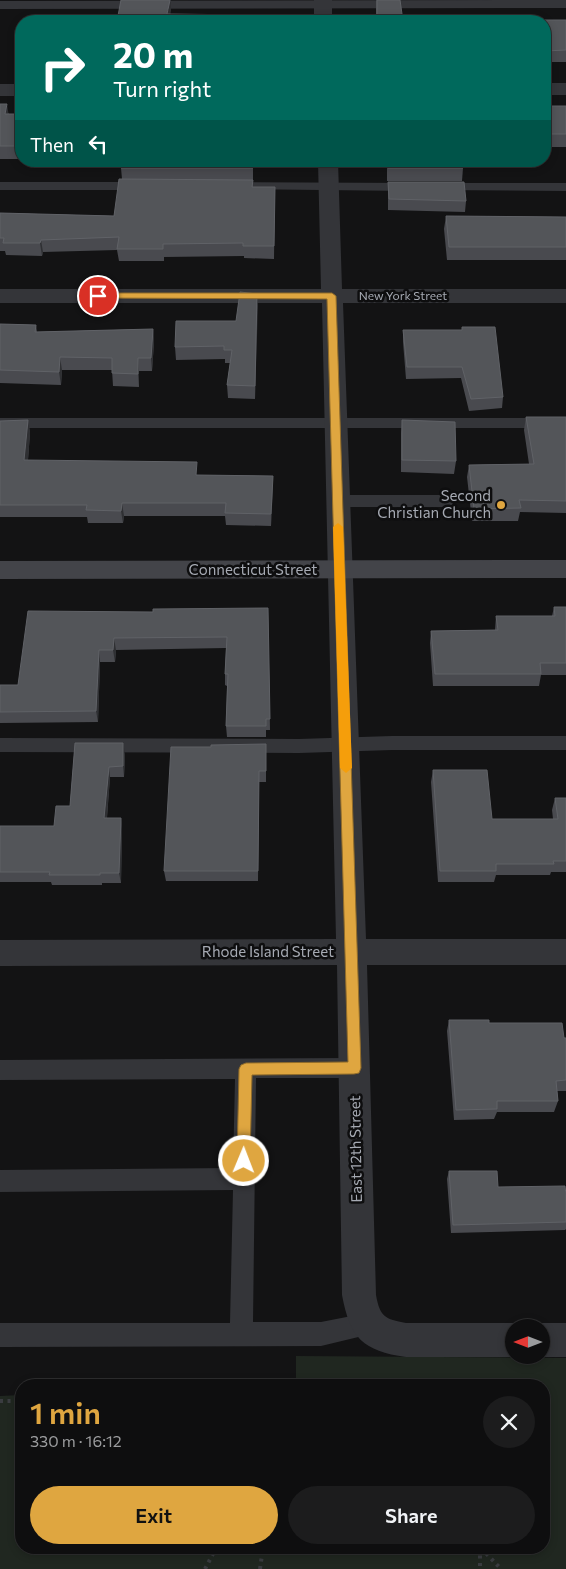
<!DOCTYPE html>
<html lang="en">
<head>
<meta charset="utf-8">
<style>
  body { margin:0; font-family:Commissioner,sans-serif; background:#1c1c1d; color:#f1f3f6; height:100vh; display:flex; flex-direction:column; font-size:19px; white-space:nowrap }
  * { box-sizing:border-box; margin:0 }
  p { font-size:16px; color:#9b9c9e }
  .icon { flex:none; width:28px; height:28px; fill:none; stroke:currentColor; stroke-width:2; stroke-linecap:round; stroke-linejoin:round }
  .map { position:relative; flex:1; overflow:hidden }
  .drawer { position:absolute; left:15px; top:1379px; width:535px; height:175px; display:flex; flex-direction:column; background:#0e0e0f; border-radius:20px; box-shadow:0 2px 8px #0003,0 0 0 1px #2e2e2f }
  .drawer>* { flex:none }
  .guide { position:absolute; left:15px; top:15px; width:536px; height:152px; border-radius:20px; box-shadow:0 2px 8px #0003,0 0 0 1px #2e2e2f; background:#00695c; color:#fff; overflow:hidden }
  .needle { width:32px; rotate:270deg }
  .buttons { position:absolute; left:505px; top:1319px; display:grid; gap:10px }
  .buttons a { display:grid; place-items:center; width:45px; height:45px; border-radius:50%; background:#0e0e0f; box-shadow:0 2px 8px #0003,0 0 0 1px #2e2e2f; font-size:25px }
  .pin { position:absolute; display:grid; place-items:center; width:42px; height:42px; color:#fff; margin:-21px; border:2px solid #fff; border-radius:50%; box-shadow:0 1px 5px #0007 }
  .me { position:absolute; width:55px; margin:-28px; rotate:1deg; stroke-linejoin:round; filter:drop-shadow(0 0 4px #0008) }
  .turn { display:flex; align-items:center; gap:18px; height:105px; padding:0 15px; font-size:22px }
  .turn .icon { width:65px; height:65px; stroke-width:2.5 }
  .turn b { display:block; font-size:35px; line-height:42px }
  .then { display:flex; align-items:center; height:48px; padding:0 15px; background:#0003; gap:10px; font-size:19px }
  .round { display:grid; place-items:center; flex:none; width:52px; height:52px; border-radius:26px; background:#1c1c1d }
  .overview { display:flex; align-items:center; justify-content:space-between; height:85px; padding:0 15px }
  h1 { font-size:30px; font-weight:600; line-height:38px; color:#dfa640 }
  .action { display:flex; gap:10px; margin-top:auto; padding:10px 15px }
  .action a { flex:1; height:58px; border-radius:30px; background:#dfa640; color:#111; font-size:20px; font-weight:600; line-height:58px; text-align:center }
  .action a+a { background:#1c1c1d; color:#f1f3f6 }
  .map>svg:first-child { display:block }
</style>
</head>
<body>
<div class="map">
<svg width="566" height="1569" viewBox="0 0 566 1569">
  <rect width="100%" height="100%" fill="#131314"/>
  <path fill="#202720" d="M296 1356 566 1358V1569H0V1396L21 1395V1548H544V1385H296Z"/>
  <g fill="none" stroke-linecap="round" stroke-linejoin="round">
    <g stroke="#3a3c40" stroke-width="4" stroke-dasharray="3 4.5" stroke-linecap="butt">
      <path d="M0 1401H21"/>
      <path d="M480 1548V1569"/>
      <path d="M481 1548 501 1569"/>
      <path d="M205 1569 216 1548"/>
      <path d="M260 1569 263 1548"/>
    </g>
    <g fill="#343539" fill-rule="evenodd">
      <path d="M566 0V8L0 9V1Z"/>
      <path d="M0 182H142L149 186 142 190H0Z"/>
      <path d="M227 182 412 183 419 187 412 191 222 189 220 186Z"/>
      <path d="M440 183H566V191L435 190 433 187Z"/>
      <rect x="0" y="418" width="566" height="10"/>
      <path d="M338 495H446L452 497 454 501 452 505 446 507H338L332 505 330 501 332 497Z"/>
      <path d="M392 736H566V750H392L299 753 0 752V738L299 739Z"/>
      <path d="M354 1058 362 1061 365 1068 362 1075 354 1078H256L253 1322H321L367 1313 375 1317 379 1325 375 1333 321 1346 0 1347V1323H230L233 1190 0 1192V1170L233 1168 235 1079 0 1080V1060Z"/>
    </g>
    <g fill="#343539" fill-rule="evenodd">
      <rect x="314" y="0" width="18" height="21"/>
      <rect x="545" y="83" width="21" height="12"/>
      <rect x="0" y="84" width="21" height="12"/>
      <path d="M318 161H338L342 289H566V303H343L366 939H566V965H367L376 1295C380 1317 385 1319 406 1323H514L526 1328H514V1355H520L514 1357H406C363 1351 350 1338 342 1295L337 965 0 966V940L336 939 322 303H0V289H321Z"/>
      <path d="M541 1323H566V1357H541L535 1355H541V1328H529Z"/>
    </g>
    <path fill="#434449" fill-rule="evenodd" d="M566 560V578L0 579V561Z"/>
  </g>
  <g fill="#494a4f">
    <path d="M376 0 403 21H376Z"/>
    <path d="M566 20V62H545V21Z"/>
    <path d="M0 104 9 114H21V159H0Z"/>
    <rect x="545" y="106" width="21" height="41"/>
    <path d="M122 161H253V187H275L274 259 244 258V256L164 257V261H119L117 250 43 252 42 256 6 255 5 251H0V213L114 216 122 179 121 168Z"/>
    <path d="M387 161H462L463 168 462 181H387Z"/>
    <path d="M388 182 466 201 465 212 388 210Z"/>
    <path d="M446 216 566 217V260H447L444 229Z"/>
    <path d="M257 294 255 399 228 398 227 385 230 363H225V359L176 360 175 347 236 321Z"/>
    <path d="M0 324 36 325 37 332 153 329 154 342 152 371H139V387L113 386 112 370H62L61 385 0 383Z"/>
    <path d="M462 327 503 397 502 408 469 411 461 378 406 379 403 342V330H462Z"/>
    <path d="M526 417H566V513L520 512 518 521H472L467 477 469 465 529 464 524 430Z"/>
    <path d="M28 420 30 433 28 460 198 475 273 476 271 526 226 525 225 516H124L123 523H88L87 517H0V421Z"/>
    <path d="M402 420 456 461 454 474 401 472V433Z"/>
    <path d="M554 607H566V675H541L539 686H433L430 643 431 631 495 630 496 616H552Z"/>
    <path d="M268 608 270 730H266V737H227L226 726 227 686 225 685V674L226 648 116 650 115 662H100L98 722 0 723V685H18L153 612Z"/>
    <path d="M75 743 125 754 124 777H110L107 818H121L122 828 121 883H102V885H52L51 882H0V826H54L70 806Z"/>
    <path d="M266 744V782H259L258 881H166L164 871 211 747Z"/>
    <path d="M433 770 492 819H553L552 810 555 798H566V872H551L550 875H496L494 882H438L431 782Z"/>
    <path d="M449 1020 489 1023 566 1038V1091H557L558 1101 554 1112H497L494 1119 454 1120 447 1031Z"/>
    <path d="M449 1171 498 1187 566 1195V1229L565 1230 451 1233 447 1179Z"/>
  </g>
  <g fill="#2f3033">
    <path d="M171 0V11L169 21 167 14Z"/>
    <path d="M7 104 9 117 5 114Z"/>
    <path d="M41 240 43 252 42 256 40 243Z"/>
    <path d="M257 294 258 307 255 399V386Z"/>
    <path d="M153 329 154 342 152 371 151 358Z"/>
    <path d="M60 357 62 370 61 385 59 372Z"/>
    <path d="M138 358 139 371V387L138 374Z"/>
    <path d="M28 420 30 433 27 473 24 460Z"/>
    <path d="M273 476V489L271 526V514Z"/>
    <path d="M122 503 124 516 123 523 121 511Z"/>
    <path d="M114 638 116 650 115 662 113 650Z"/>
    <path d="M99 650 100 662 98 722 96 711Z"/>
    <path d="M123 743 125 754 124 777 123 766Z"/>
    <path d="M109 767 110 777 106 828 104 818Z"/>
    <path d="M121 818 122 828 121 883 119 873Z"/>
  </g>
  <g fill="#535559" stroke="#606267">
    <path d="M121 0H170L167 14 249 15V21H117Z"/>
    <path d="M377 0H400L403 21H377Z"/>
    <path d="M494 20H566V50L545 51V21H494Z"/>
    <path d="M0 104H7L5 114H21V146H0Z"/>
    <rect x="545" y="106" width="21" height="28"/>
    <path d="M122 161H253V168H121Z"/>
    <path d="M388 161H462L463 168H388Z"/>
    <path d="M119 179 253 180 252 187H275L274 246H243V243L163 244V249H117L119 237 41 240 40 243H3L4 238H0V213L114 216Z"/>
    <path d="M388 182H464L466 201 389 199Z"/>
    <path d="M446 216 566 217V247H449Z"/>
    <path d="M240 292 257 294 255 386 227 385 232 350H224V346L175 347 176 321H236Z"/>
    <path d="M0 324 36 325 35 332 153 329 151 358H138V374L112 373V358L60 357 59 372 0 370Z"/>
    <path d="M462 327H495L503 397 471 399 462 367H407L403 330H462Z"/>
    <path d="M526 417H566V501L519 500 521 508 474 509 469 465 534 464Z"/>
    <path d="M28 420 24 460 197 462 196 475 273 476 271 514 225 513 226 503H122L121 511 86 510 87 505H0V421Z"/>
    <path d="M402 420 455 422 456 461 402 460Z"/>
    <path d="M554 607H566V663H540L541 674H435L431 631 498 630 496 616H555Z"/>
    <path d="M268 608 270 719H266V726H226L228 674H225L227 637 114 638 113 650H99L96 711 0 712V685H18L28 611 153 612V609Z"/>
    <path d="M75 743H123V766L109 767 104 818H121L119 873H100V875H49L50 872H0V826H54L56 806H70Z"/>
    <path d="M266 744V771H259L258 871H164L171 747H211V745Z"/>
    <path d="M433 770H487L492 819H558L555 798H566V861H553L554 864H496V871H440Z"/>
    <path d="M449 1020H489V1023H562L564 1038H566V1080L556 1081 558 1101H497V1109L456 1110Z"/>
    <path d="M449 1171H497L498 1187 565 1186 566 1195V1222L453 1225Z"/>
  </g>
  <path fill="#dfa640" stroke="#916c2a" d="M98 293H332L336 296 361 1068 359 1073 354 1074 252 1075 250 1161 248 1165 244 1167 239 1165 237 1161 239 1069 241 1065 246 1063 348 1062 327 299 95 298V294Z"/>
  <path fill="#f59e0b" d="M338 523 343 527 352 768 346 773 340 768 333 527Z"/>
  <circle fill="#dfa640" stroke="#0e0e0f" stroke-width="2" cx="501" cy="505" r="5"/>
  <g text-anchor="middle" stroke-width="5" stroke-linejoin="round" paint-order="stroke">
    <g font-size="12" fill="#a6aab3" stroke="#0e0e0f">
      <text x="403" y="300">New York Street</text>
    </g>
    <g font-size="15" fill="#a6aab3" stroke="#0e0e0f" text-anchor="end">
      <text x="491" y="501">Second<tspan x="491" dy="17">Christian Church</tspan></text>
    </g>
    <g font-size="15" fill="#a6aab3" stroke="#0e0e0f">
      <text x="253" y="575">Connecticut Street</text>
      <text x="268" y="957">Rhode Island Street</text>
      <text transform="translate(356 1149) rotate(-91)" y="5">East 12th Street</text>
    </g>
  </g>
</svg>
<div class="buttons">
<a><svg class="needle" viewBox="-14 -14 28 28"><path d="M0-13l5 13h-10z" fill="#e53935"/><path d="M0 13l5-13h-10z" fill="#9b9c9e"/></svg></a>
</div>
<div class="pin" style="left:98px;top:296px;background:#d93025"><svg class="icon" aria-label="arrive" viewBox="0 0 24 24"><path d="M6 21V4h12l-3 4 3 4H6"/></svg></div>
<svg class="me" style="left:244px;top:1161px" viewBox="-20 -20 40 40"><circle r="17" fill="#dfa640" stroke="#fff" stroke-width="3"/><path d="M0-11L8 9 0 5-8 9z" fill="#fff"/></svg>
<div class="guide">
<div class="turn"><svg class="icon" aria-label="right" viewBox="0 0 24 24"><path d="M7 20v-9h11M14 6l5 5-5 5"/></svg><div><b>20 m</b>Turn right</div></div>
<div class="then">Then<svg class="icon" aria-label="left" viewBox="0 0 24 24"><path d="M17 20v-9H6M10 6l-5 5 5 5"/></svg></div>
</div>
<section class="drawer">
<div class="overview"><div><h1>1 min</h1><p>330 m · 16:12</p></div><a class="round"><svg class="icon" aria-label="close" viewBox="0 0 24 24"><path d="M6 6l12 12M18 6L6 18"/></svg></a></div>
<div class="action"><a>Exit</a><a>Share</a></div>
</section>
</div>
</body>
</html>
